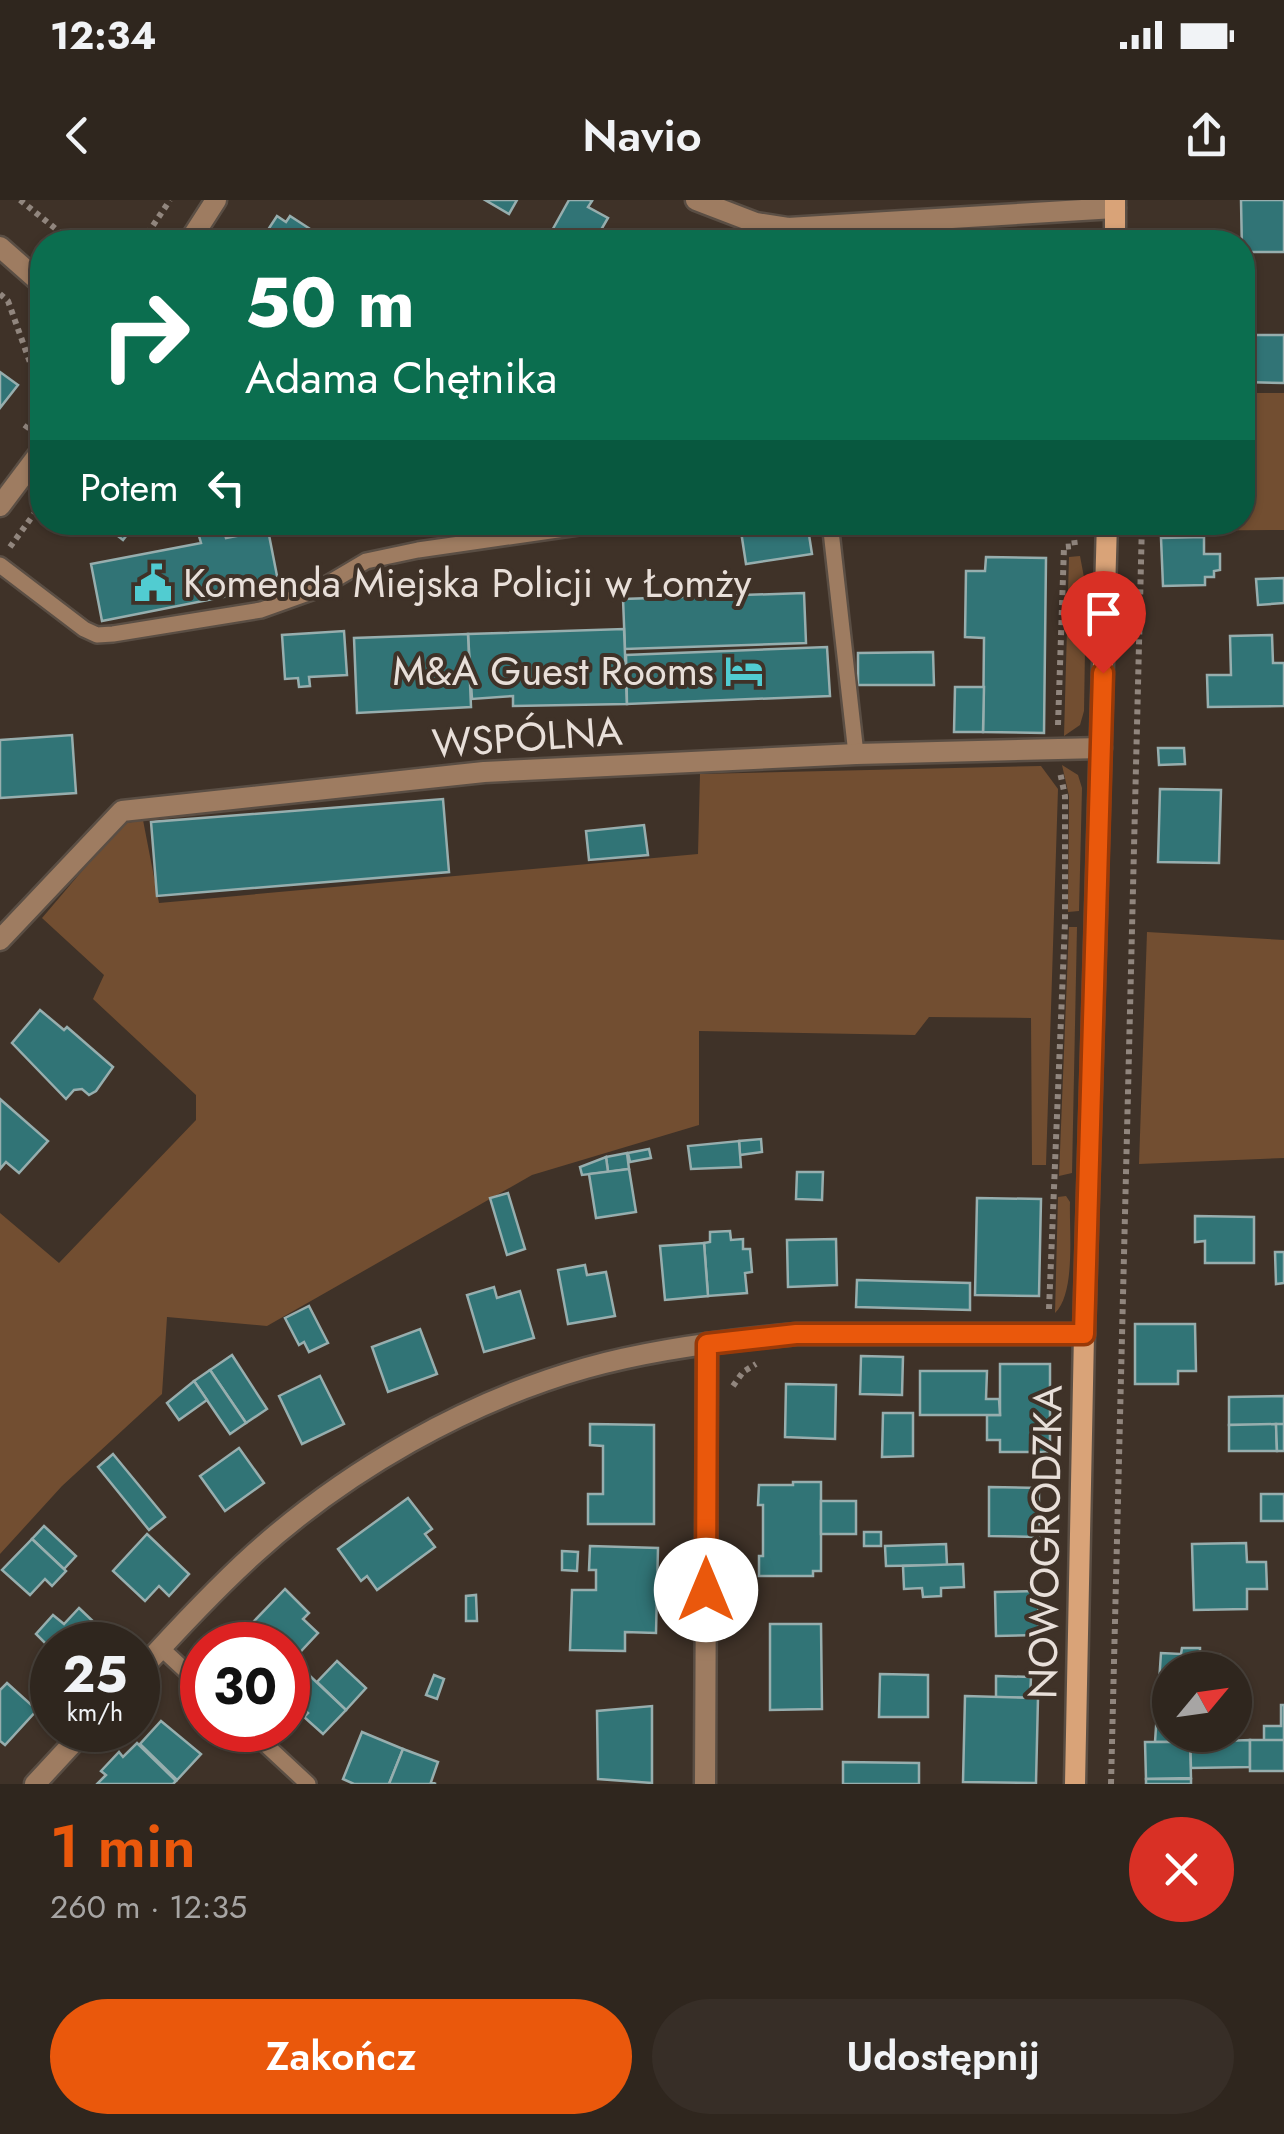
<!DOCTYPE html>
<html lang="pl">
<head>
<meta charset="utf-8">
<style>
  body { margin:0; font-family:Jost,sans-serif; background:#372e27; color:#f1f3f6; height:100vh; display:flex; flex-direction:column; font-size:38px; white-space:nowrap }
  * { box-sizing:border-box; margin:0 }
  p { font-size:32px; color:#a7a5a4 }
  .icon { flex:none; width:55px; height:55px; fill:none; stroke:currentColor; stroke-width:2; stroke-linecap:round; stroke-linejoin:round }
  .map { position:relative; height:1584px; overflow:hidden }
  .drawer { display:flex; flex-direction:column; background:#2f261e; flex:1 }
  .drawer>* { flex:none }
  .hud { position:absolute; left:30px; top:30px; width:1225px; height:305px; border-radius:40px; box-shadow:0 2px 8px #0004,0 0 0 2px #4a433c; background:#0b6e4f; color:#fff; overflow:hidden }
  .needle { width:65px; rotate:61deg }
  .fabs { position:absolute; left:1152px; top:1452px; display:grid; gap:20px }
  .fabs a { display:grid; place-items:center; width:100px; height:100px; border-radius:50%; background:#2f261e; box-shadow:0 2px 8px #0004,0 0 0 2px #4a433c; font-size:50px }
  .speed { position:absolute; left:30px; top:1422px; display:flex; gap:20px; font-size:50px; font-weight:700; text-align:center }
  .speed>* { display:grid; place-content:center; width:130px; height:130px; border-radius:50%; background:#2f261e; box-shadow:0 2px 8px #0004,0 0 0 2px #4a433c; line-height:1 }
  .speed small { font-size:25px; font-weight:400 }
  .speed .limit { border:15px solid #d22; background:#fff; color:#111 }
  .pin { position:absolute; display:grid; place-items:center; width:85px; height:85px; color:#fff; margin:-102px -42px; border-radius:50% 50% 50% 0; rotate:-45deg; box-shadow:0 0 10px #0007 }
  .pin .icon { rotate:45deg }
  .me { position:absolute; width:110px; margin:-55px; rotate:0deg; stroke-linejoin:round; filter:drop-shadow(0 0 8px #0008) }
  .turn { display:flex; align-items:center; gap:35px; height:210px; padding:0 50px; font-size:45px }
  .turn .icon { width:130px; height:130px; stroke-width:2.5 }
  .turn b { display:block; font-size:70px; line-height:85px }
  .then { display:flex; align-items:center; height:95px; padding:0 50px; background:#0003; gap:20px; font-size:38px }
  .round { display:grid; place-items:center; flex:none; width:105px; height:105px; border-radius:52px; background:#372e27 }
  .summary { display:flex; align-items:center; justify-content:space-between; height:170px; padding:0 50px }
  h1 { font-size:60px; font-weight:600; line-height:75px; color:#ea580c }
  .action { display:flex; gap:20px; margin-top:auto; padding:20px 50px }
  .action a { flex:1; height:115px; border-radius:60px; background:#ea580c; color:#fff; font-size:40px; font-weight:600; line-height:115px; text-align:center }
  .action a+a { background:#372e27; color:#f1f3f6 }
  .status { display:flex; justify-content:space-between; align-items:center; height:70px; padding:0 50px; background:#2f261e; direction:ltr }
  .status svg { height:28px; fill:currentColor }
  header { display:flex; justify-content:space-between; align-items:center; height:130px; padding:0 50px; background:#2f261e; font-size:45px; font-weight:600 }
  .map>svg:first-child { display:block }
</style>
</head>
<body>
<div class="status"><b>12:34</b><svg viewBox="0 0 49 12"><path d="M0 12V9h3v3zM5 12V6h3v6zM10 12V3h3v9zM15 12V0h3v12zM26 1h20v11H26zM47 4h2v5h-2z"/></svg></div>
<header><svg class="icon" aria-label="back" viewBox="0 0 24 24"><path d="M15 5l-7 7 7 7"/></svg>Navio<svg class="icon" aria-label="share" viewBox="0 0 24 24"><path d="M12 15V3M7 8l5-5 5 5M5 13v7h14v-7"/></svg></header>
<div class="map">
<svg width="1284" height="1584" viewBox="0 0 1284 1584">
  <rect width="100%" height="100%" fill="#3f3228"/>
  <g fill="#724e31">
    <path d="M1243 193H1284V330L1154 331V323L1242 322Z"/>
    <path d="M1080 356 1086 388 1084 511 1080 525 1064 536 1069 357Z"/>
    <path d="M1062 565 1078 575 1082 588 1079 711 1068 712 1069 596Z"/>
    <path d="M1041 566 1058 589 1046 965H1032L1031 818 929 817 915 835 699 831V925L532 975 267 1126 167 1117 162 1194 62 1286 0 1354V1013L59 1063 196 920V895L93 799 104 775 42 718 122 624 143 620 159 703 698 654 700 574Z"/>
    <path d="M1069 727H1077L1072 973 1059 976Z"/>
    <path d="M1147 732 1284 740V958L1139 964Z"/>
    <path d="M1066 996 1070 1002C1069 1031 1076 1093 1055 1113L1058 997Z"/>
  </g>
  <g fill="#317476" stroke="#97aeae" stroke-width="2.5">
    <path d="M485 0H517L509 14Z"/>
    <path d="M569 0H589L592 1 588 7 608 18 594 42H561L549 36Z"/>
    <path d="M1241 0H1284V52H1242Z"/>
    <path d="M277 16 286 22 290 16 321 36 317 42H260Z"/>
    <path d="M1244 135H1284V183L1243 182Z"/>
    <path d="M0 172 18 185 0 208Z"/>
    <path d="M100 322H137L123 340Z"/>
    <path d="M756 322H807L812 354 746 364 740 325Z"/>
    <path d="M268 330 279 386 102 421 91 364 201 343 199 336 224 331 226 338Z"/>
    <path d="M1204 337V354H1220V370L1214 371V377H1205V385L1163 386 1161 338Z"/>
    <path d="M986 357 1046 358 1044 533 983 532 984 438 965 437 966 371H985Z"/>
    <path d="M1284 378V403L1258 405 1256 379Z"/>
    <path d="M804 393 806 443 625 449 623 399Z"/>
    <path d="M624 429 627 504 513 506V496L472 499 468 434Z"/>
    <path d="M344 431 347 475 309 477 310 486 299 487 298 478 285 479 282 435Z"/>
    <path d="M468 434 471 507 357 513 354 438Z"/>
    <path d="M1272 435 1273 463H1284V506L1208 507 1207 475H1231L1230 436Z"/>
    <path d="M827 447 830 496 627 504 626 455Z"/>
    <path d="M933 452 934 485H858V453Z"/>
    <path d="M955 487H984L983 532H954Z"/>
    <path d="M72 535 76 593 0 598V540Z"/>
    <path d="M1158 548H1184L1185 564 1159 565Z"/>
    <path d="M1160 589 1221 590 1219 663 1158 662Z"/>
    <path d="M443 599 449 672 157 696 151 622Z"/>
    <path d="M644 625 648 655 589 660 586 631Z"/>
    <path d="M40 810 64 830 67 827 113 867 96 891 89 895 82 889 74 890 66 899 12 843Z"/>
    <path d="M0 899 48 941 19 973 6 962 0 969Z"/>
    <path d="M761 939 762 952 740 955 739 941Z"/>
    <path d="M739 941 741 967 691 969 688 946Z"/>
    <path d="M649 949 651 958 630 962 628 953Z"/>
    <path d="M627 953 629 969 608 972 606 957Z"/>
    <path d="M606 957 608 972 582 975 580 967Z"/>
    <path d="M629 969 636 1012 596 1018 589 974Z"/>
    <path d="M797 972H823L822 1000 796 999Z"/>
    <path d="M508 993 525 1049 507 1055 490 998Z"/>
    <path d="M977 998 1041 999 1039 1096 975 1095Z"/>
    <path d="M1195 1016 1254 1017V1063H1205V1041L1195 1042Z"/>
    <path d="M730 1031 731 1040 743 1039V1049H750L752 1072 745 1073 747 1093 708 1096 704 1043 710 1042V1032Z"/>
    <path d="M836 1039 837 1085 788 1087 787 1040Z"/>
    <path d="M704 1043 708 1096 665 1100 660 1046Z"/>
    <path d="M1275 1052H1284V1083L1276 1084Z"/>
    <path d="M585 1065 587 1075 606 1072 615 1116 568 1124 558 1070Z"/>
    <path d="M857 1080 970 1083V1110L856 1107Z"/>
    <path d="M494 1087 497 1098 520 1091 534 1138 484 1152 467 1095Z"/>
    <path d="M309 1106 328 1143 309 1152 304 1142 299 1145 285 1118Z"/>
    <path d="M1135 1124H1195L1196 1171H1178V1184H1135Z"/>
    <path d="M420 1129 437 1174 388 1192 372 1147Z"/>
    <path d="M232 1155 267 1209 246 1223 210 1170Z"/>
    <path d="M861 1156 903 1157 902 1195 860 1194Z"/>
    <path d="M1000 1164H1050V1252H1000V1240H987V1215H1000Z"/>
    <path d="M210 1170 246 1223 230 1234 194 1181Z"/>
    <path d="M920 1171H987L986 1199H999L1000 1215H920Z"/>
    <path d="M320 1176 344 1224 302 1244 279 1196Z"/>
    <path d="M194 1181 207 1200 179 1220 167 1203Z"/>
    <path d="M786 1184 836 1185 835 1239 785 1237Z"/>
    <path d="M1284 1196V1225H1229V1197Z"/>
    <path d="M883 1213H913V1256L882 1257Z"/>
    <path d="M590 1224 654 1225V1324H588V1294H603V1246L590 1245Z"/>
    <path d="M1276 1224 1277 1251H1229V1225Z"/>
    <path d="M1276 1224H1284V1251H1277Z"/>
    <path d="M239 1248 264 1283 225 1311 200 1276Z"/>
    <path d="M113 1254 165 1317 149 1330 98 1267Z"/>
    <path d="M793 1282H821V1371H813V1376H759V1356H763V1305H758L759 1285H793Z"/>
    <path d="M989 1287 1039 1288V1337L989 1336Z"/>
    <rect x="1261" y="1294" width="23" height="27"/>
    <path d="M408 1298 432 1329 425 1334 435 1347 377 1390 367 1376 361 1381 338 1349Z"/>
    <rect x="821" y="1301" width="35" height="33"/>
    <path d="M44 1326 76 1356 64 1369 32 1339Z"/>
    <rect x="864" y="1332" width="17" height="14"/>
    <path d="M147 1334 189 1374 169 1396 159 1386 145 1401 113 1371Z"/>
    <path d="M32 1339 66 1371 52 1386 45 1379 30 1395 2 1370Z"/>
    <path d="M1246 1343 1247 1362H1266L1267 1389H1247V1409L1194 1410 1192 1344Z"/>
    <path d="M946 1344 947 1365 886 1366 885 1346Z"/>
    <path d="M590 1346 658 1348 656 1433 625 1432V1451L570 1450 572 1390H596V1370H589Z"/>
    <path d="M562 1351 578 1352 577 1371 562 1370Z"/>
    <path d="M963 1364 964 1387 941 1388V1396L923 1397 922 1388 904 1389 903 1366Z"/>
    <path d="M285 1389 309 1413 303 1419 318 1433 288 1465V1445H231Z"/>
    <path d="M1038 1391 1039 1435 996 1436 995 1392Z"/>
    <path d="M476 1395 477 1421H466V1396Z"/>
    <path d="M79 1408 117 1444 116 1445H52V1450L36 1434 53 1415 64 1424Z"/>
    <path d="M770 1424H821L822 1509 770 1510Z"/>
    <path d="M1182 1448H1200V1455H1220L1219 1470H1170V1535H1200V1542H1155L1161 1453 1181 1454Z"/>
    <path d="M337 1461 366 1488 346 1510 317 1482Z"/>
    <path d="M880 1474 928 1475V1517H879Z"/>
    <path d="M434 1475 444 1479 437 1499 426 1495Z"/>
    <path d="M310 1476 346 1510 323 1534 304 1517 308 1513 291 1497Z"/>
    <path d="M996 1476 1031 1477 1030 1498 996 1497Z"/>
    <path d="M7 1483 37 1510 5 1545 0 1541V1490Z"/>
    <path d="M965 1496 1038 1498 1036 1583 963 1582Z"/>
    <path d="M1281 1505H1284V1540L1264 1541V1526H1281Z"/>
    <path d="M652 1506V1583L598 1579 597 1511Z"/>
    <path d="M161 1521 201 1554 177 1580 140 1544Z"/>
    <path d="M362 1532 403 1549 389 1584H354L343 1579Z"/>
    <path d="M1250 1540V1567L1191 1568 1190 1542Z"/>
    <rect x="1250" y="1540" width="34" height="31"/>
    <path d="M1145 1542H1190L1191 1578 1146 1579Z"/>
    <path d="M137 1543 176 1581 173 1584H97L106 1575 101 1571 119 1552 123 1557Z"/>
    <path d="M403 1549 438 1562 431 1582 436 1584H389Z"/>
    <path d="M843 1562 919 1563V1584H843Z"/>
    <rect x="1146" y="1579" width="45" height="5"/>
  </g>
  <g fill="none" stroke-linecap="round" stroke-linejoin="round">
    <g stroke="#5a4e44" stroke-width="20">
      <g id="lane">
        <path d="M830 322 856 554"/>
        <path d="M0 365 84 429 97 435 113 434 261 410 317 390 366 361 418 350 613 322"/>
        <path d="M161 1448 202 1486"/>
        <path d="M250 1530 308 1584"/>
      </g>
    </g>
    <g stroke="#5a4e44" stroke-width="25">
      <g id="street">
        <path d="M696 0 756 23 788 28 1115 8"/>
        <path d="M189 42 216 0"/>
        <path d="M0 47 42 84"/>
        <path d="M0 306 42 250"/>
        <path d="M0 740 122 611 484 572 856 554 1101 548"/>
        <path d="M138 1473C175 1432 213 1391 255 1353 347 1270 466 1202 586 1168 654 1149 726 1140 797 1134H1084"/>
        <path d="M35 1584 85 1530"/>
        <path d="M705 1584 707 1144"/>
      </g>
    </g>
    <g stroke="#5a4e44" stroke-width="25">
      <g id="secondary">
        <path d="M1115 42V0"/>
        <path d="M1075 1584 1084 1134 1107 322"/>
      </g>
    </g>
    <g stroke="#91867e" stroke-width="6" stroke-dasharray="5 5" stroke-linecap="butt">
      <path d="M20 0 72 42"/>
      <path d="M142 42 170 0"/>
      <path d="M0 94 8 101 42 196"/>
      <path d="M25 229 42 206"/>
      <path d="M10 347 42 303"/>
      <path d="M1058 525 1064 347 1075 346 1072 322"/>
      <path d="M1049 1109 1065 722V596L1060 572"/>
      <path d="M733 1186 743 1172 756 1164"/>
      <path d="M1111 1584 1142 322"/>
    </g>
    <use href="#lane" stroke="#9e7c61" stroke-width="15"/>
    <use href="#street" stroke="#9e7c61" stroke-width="20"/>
    <use href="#secondary" stroke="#d9a378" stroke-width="20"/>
  </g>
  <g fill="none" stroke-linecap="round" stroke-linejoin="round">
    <g stroke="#983908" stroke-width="25">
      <path id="route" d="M706 1390 707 1144 796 1134H1084L1103 473"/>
    </g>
    <use href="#route" stroke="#ea580c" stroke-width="18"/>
  </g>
  <defs>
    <g id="civic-bare" transform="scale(3)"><path d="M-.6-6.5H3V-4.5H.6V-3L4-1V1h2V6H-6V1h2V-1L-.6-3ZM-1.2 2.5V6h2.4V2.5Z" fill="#51ccd1" stroke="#3f3228" stroke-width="2.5" paint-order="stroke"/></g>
    <g id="hotel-bare" transform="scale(3)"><path d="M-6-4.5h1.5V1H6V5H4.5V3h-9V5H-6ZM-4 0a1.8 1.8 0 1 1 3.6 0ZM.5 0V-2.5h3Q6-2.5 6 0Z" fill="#51ccd1" stroke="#3f3228" stroke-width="2.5" paint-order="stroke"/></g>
  </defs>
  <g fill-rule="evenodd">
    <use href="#civic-bare" x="153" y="383"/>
    <use href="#hotel-bare" x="744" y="471"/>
  </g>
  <g text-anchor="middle" stroke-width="8" stroke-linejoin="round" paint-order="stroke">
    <g font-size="40" fill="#e8dfd9" stroke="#3f3228" text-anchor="start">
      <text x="183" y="397">Komenda Miejska Policji w Łomży</text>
      <text x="714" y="485" text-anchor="end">M&amp;A Guest Rooms</text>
    </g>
    <g font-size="40" fill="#e8dfd9" stroke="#3f3228">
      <text transform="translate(527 537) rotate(-4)" y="14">WSPÓLNA</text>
      <text transform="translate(1045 1342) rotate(-89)" y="14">NOWOGRODZKA</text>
    </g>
  </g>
</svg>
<div class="fabs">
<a><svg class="needle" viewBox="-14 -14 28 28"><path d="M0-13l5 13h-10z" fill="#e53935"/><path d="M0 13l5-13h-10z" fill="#a7a5a4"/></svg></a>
</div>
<div class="speed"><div>25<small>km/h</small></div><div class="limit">30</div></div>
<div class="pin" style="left:1103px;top:473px;background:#d93025"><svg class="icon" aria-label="arrive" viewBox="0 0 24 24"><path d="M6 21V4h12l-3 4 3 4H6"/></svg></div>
<svg class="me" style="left:706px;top:1390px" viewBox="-20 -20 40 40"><circle r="19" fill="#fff"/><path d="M0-13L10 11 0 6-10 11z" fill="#ea580c"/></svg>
<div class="hud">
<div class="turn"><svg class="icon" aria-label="right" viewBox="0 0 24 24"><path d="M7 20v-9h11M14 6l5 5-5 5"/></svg><div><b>50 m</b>Adama Chętnika</div></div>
<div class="then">Potem<svg class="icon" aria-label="left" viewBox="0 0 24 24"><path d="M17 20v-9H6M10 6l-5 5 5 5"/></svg></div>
</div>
</div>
<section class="drawer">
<div class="summary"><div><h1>1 min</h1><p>260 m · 12:35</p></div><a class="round" style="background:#d93025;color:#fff"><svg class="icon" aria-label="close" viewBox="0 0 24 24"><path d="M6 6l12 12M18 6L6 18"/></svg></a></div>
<div class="action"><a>Zakończ</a><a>Udostępnij</a></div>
</section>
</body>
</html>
